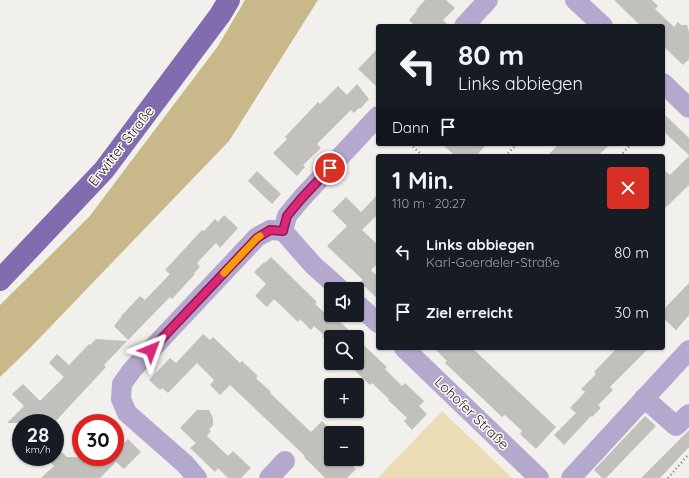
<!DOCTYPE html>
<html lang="de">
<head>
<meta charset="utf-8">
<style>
  body { margin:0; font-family:Quicksand,sans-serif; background:#20242c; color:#f1f3f6; height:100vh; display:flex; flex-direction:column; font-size:15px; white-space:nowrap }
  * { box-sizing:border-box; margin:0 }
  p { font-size:13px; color:#9ea1a6 }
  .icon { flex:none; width:22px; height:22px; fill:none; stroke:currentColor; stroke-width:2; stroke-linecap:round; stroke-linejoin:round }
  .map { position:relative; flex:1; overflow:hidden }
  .sheet { position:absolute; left:376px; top:154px; width:289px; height:196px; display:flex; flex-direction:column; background:#171b24; border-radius:4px; box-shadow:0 1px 3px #0004 }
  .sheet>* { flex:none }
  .banner { position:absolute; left:376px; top:24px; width:289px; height:122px; border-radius:4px; box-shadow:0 1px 3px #0004; background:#171b24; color:#f1f3f6; overflow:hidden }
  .controls { position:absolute; left:324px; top:282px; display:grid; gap:8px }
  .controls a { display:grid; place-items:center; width:40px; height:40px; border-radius:4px; background:#171b24; box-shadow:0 1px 3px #0004; font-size:20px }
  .speed { position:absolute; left:12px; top:414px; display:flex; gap:8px; font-size:20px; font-weight:700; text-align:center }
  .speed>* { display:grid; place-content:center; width:52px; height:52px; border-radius:50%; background:#171b24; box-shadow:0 1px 3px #0004; line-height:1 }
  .speed small { font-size:10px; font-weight:400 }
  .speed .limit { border:6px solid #d22; background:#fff; color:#111 }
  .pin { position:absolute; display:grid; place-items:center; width:34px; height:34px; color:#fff; margin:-17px; border:2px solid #fff; border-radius:50%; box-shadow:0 1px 4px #0007 }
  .me { position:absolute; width:44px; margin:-22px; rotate:44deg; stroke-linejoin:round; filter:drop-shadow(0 0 3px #0008) }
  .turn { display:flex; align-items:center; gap:14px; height:84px; padding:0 16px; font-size:18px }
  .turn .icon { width:52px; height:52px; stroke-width:2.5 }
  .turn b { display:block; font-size:28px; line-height:34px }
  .then { display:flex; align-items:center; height:38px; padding:0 16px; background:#0003; gap:8px; font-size:15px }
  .round { display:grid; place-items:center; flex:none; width:42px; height:42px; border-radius:4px; background:#20242c }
  .head { display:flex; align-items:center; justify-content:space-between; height:68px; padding:0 16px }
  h1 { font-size:24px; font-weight:700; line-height:30px }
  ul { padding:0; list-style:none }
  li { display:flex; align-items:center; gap:12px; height:60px; padding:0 16px }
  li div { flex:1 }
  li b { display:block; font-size:15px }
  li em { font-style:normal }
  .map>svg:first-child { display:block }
</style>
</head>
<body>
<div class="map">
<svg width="689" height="478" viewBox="0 0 689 478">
  <rect width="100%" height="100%" fill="#f2f0ed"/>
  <path fill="#ecdcb3" d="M442 411 512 478H378Z"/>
  <path fill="#c9b88a" d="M245 0H318L229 141 30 348 0 377V305L89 217 218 46Z"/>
  <g fill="#c1c0bc">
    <path d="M425 0H446L455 8 443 20 449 26H415L409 20 417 11 416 10Z"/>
    <path d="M614 0H652L658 6 655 9 674 27 678 22 681 25H687L689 32V59L683 65 663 46V26H641Z"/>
    <path d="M378 48V88L358 69Z"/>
    <path d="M357 84 369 99 360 109 359 108 354 113 351 110 317 144 321 148 303 165 305 167 297 176 273 153 287 139 285 137 302 119 318 102 320 104 338 86 347 95Z"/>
    <path d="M663 113 689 138V155L663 131Z"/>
    <path d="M442 144H487L476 156H455Z"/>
    <path d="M559 144H610L598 156H547Z"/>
    <path d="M689 156V185L663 210V169L670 175Z"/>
    <path d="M257 171 281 194 272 204 248 181Z"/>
    <path d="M378 194V214L362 230 378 245V263L371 270 378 277V299L360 282 363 280 327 246 347 226 332 211 346 197 361 212Z"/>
    <path d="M224 215 238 228 220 248 216 243 197 263 200 267 194 273 195 274 172 299 170 297 128 340 114 326 122 316H121L140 296 145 300 170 274 165 270 202 230 204 231 215 219 218 222Z"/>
    <path d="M271 257 317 302 315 304 336 323 338 320 356 337H322L324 335 314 326 311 330 300 319 298 322 274 299 267 307 255 296 266 284 254 272 264 262 265 263Z"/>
    <path d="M689 283V315L677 329V331L663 318V310Z"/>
    <path d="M203 334 210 340 213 337 240 363 242 361 258 376 256 378 271 392 270 393 311 432 322 421 331 430 323 438 331 445V459H345L356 469 347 478H325L304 457 305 456 230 385 220 395 210 385 214 380 197 363 168 393 162 388 160 390 149 380 170 358 176 363Z"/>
    <path d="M96 339 127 341 104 365 106 367 54 423H7L24 406 12 394 23 384 40 401 64 377 49 363 57 354 69 365 89 344 90 345Z"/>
    <path d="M357 339 387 367 385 369 402 386 405 383 424 401 419 406 427 414 412 430 404 421 407 418 388 400 389 399 372 383 370 385 347 363H357Z"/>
    <path d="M434 348H472L556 427 536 449 520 434 522 431 505 415 502 417 445 363 447 361Z"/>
    <path d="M617 348H649L610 387 613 390 598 405 601 408 592 417 591 416 564 445 554 435 576 413 570 408 585 392 581 389 596 374 594 372Z"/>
    <path d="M197 410H209L213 418V425L209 430 211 431 207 436 228 456 233 451 251 468 241 478H228L218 468 215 472 190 448 196 443 180 428Z"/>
    <path d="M645 416 656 426 606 478H602L594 470Z"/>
    <path d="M689 430V447L660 478H641Z"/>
    <path d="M128 439 141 452 124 469 116 462 100 478H41L54 466 44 457H55V446L67 457H115V452Z"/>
  </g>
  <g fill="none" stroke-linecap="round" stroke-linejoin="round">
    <g stroke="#7d7c7b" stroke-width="2.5" stroke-dasharray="1 3" stroke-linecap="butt">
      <path d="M410 144 423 156"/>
      <path d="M505 156 517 144"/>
      <path d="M620 156 631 144"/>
      <path d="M668 478 689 454"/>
    </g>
    <g stroke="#b5a8cf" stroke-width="20">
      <path d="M575 0 603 26"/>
      <path d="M464 26 488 0"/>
      <path d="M663 83 689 108"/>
      <path d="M283 231 287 216 301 199 378 116"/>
      <path d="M283 231 313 265 340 289"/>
      <path d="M357 304 378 323"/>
      <path d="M404 348 539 478"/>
      <path d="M644 398 676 426 689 414"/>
      <path d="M197 478 185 464 127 413 121 399 122 384 132 370 257 237 270 230 283 231"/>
      <path d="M269 478 285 461"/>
      <path d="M571 478 689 350"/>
    </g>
    <path stroke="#836baf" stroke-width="22" d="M0 280 104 170 220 15 229 0"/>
  </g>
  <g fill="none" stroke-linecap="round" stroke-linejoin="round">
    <g stroke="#8e194d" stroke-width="10">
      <path id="route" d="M151 350 257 238 270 230 283 231 287 216 301 199 330 168"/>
    </g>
    <use href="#route" stroke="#db2777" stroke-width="7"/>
    <path stroke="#f59e0b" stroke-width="7" d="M224 273 257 238 260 236"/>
  </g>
  <g text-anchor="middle" stroke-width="3" stroke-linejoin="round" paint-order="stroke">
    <g font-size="14" fill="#1d1d1c" stroke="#fffefa">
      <text transform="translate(121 146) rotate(-52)" y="5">Erwitter Straße</text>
      <text transform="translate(472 413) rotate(44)" y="5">Lohofer Straße</text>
    </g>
  </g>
</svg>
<div class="controls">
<a><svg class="icon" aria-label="sound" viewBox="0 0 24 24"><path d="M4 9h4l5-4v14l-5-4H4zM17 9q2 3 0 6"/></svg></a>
<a><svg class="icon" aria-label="search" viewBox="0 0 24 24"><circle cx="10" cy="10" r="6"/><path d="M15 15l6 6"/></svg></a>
<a>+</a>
<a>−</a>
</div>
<div class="speed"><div>28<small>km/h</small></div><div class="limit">30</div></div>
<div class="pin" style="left:330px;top:168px;background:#d93025"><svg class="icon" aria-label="arrive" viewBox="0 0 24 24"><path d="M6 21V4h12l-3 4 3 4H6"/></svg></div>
<svg class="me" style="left:151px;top:350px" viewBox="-20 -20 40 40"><path d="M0-17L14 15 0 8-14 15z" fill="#db2777" stroke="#fff" stroke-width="4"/></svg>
<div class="banner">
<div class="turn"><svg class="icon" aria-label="left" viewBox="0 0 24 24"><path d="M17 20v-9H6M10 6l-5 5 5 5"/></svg><div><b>80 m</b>Links abbiegen</div></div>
<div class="then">Dann<svg class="icon" aria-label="arrive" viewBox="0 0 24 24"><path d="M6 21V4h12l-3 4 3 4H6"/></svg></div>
</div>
<section class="sheet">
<div class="head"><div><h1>1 Min.</h1><p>110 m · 20:27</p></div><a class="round" style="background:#d93025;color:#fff"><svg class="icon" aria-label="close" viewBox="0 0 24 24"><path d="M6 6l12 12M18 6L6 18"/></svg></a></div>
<ul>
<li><svg class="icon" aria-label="left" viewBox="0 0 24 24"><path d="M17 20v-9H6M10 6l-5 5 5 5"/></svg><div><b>Links abbiegen</b><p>Karl-Goerdeler-Straße</p></div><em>80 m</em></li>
<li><svg class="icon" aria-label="arrive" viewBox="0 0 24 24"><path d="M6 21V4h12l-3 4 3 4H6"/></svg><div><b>Ziel erreicht</b></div><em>30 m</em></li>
</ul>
</section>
</div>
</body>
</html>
